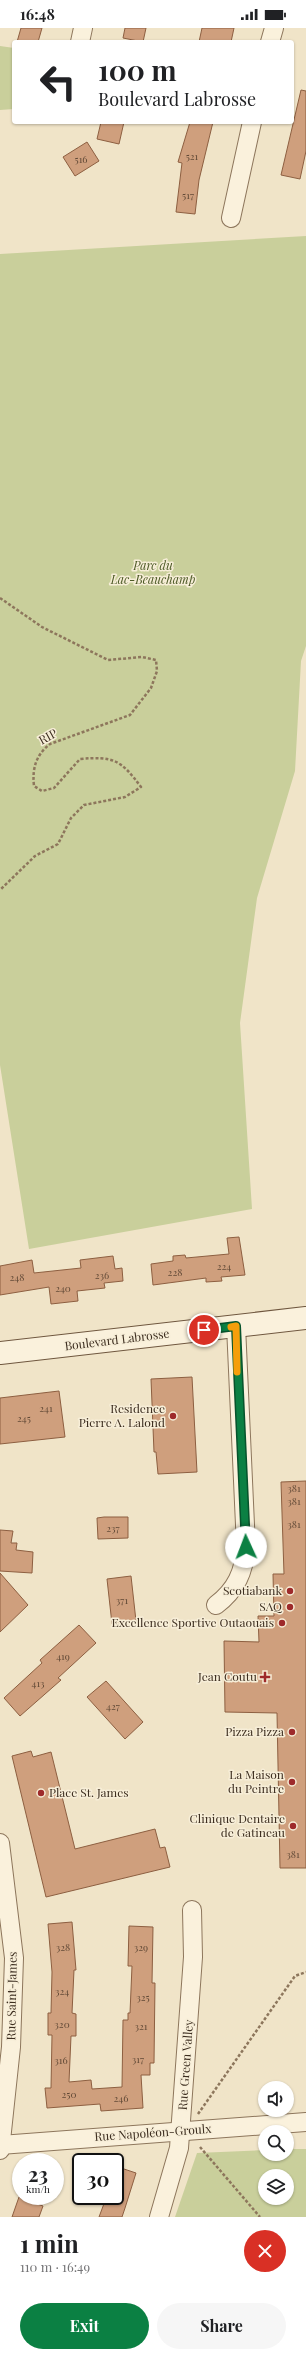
<!DOCTYPE html>
<html lang="en">
<head>
<meta charset="utf-8">
<style>
  body { margin:0; font-family:"Playfair Display",serif; background:#f6f6f6; color:#202124; height:100vh; display:flex; flex-direction:column; font-size:15px; white-space:nowrap }
  * { box-sizing:border-box; margin:0 }
  p { font-size:13px; color:#757577 }
  .icon { flex:none; width:22px; height:22px; fill:none; stroke:currentColor; stroke-width:2; stroke-linecap:round; stroke-linejoin:round }
  .map { position:relative; height:2189px; overflow:hidden }
  .side { display:flex; flex-direction:column; background:#fff; flex:1 }
  .side>* { flex:none }
  .hud { position:absolute; left:12px; top:12px; width:282px; height:84px; border-radius:4px; box-shadow:0 1px 3px #0004; background:#fff; color:#202124; overflow:hidden }
  .controls { position:absolute; left:258px; top:2053px; display:grid; gap:8px }
  .controls a { display:grid; place-items:center; width:36px; height:36px; border-radius:50%; background:#fff; box-shadow:0 1px 3px #0004; font-size:20px }
  .speed { position:absolute; left:12px; top:2125px; display:flex; gap:8px; font-size:20px; font-weight:700; text-align:center }
  .speed>* { display:grid; place-content:center; width:52px; height:52px; border-radius:50%; background:#fff; box-shadow:0 1px 3px #0004; line-height:1 }
  .speed small { font-size:10px; font-weight:400 }
  .speed .limit { border:2px solid #111; border-radius:6px; background:#fff; color:#111 }
  .pin { position:absolute; display:grid; place-items:center; width:34px; height:34px; color:#fff; margin:-17px; border:2px solid #fff; border-radius:50%; box-shadow:0 1px 4px #0007 }
  .me { position:absolute; width:44px; margin:-22px; rotate:358deg; stroke-linejoin:round; filter:drop-shadow(0 0 3px #0008) }
  .turn { display:flex; align-items:center; gap:14px; height:84px; padding:0 20px; font-size:18px }
  .turn .icon { width:52px; height:52px; stroke-width:2.5 }
  .turn b { display:block; font-size:28px; line-height:34px }
  .round { display:grid; place-items:center; flex:none; width:42px; height:42px; border-radius:21px; background:#f6f6f6 }
  .summary { display:flex; align-items:center; justify-content:space-between; height:68px; padding:0 20px }
  h1 { font-size:24px; font-weight:700; line-height:30px }
  .button { display:flex; gap:8px; margin-top:auto; padding:8px 20px }
  .button a { flex:1; height:46px; border-radius:24px; background:#0b8043; color:#fff; font-size:16px; font-weight:700; line-height:46px; text-align:center }
  .button a+a { background:#f6f6f6; color:#202124 }
  .status { display:flex; justify-content:space-between; align-items:center; height:28px; padding:0 20px; background:#fff; direction:ltr }
  .status svg { height:11px; fill:currentColor }
  .map>svg:first-child { display:block }
</style>
</head>
<body>
<div class="status"><b>16:48</b><svg viewBox="0 0 49 12"><path d="M0 12V9h3v3zM5 12V6h3v6zM10 12V3h3v9zM15 12V0h3v12zM26 1h20v11H26zM47 4h2v5h-2z"/></svg></div>
<div class="map">
<svg width="306" height="2189" viewBox="0 0 306 2189">
  <rect width="100%" height="100%" fill="#f0e4c8"/>
  <g fill="#c9cf9b" fill-rule="evenodd">
    <path d="M0 18 14 20V81L0 82Z"/>
    <path d="M306 208V618L301 633 295 743 257 870 240 995 252 1181 29 1221 0 1037V226Z"/>
    <path d="M287 2121H306V2189H175L197 2125 265 2122V2126H287ZM265 2148H287V2170H265Z"/>
  </g>
  <g fill="#cf9f7d" stroke="#8d5f41">
    <path d="M21 0H42L38 14H17Z"/>
    <path d="M125 0H146L143 14 123 10Z"/>
    <path d="M202 0H234L231 14H199Z"/>
    <path d="M301 62 306 63V123L300 151 281 147Z"/>
    <path d="M101 94H124L119 116 97 111Z"/>
    <path d="M190 94H213L199 152 195 186 176 184 182 135 178 134Z"/>
    <path d="M87 114 99 133 75 148 63 129Z"/>
    <path d="M239 1209 245 1247 221 1249 222 1253 206 1254V1250L153 1257 151 1236 173 1233V1228L185 1227 186 1230 229 1226 227 1210Z"/>
    <path d="M113 1228 115 1241 122 1240 123 1253 104 1255 105 1260 77 1263 78 1273 51 1276 49 1259 0 1267V1238L32 1232 34 1245 81 1240 80 1232Z"/>
    <path d="M192 1349 197 1444 158 1446 156 1424H154L151 1351Z"/>
    <path d="M59 1363 65 1409 0 1416V1370Z"/>
    <path d="M306 1453V1840H280L277 1685 225 1684 224 1613 259 1614 258 1588H274L273 1546H284L281 1454Z"/>
    <path d="M104 1489H128V1510L98 1511 97 1490Z"/>
    <path d="M0 1502 13 1503 11 1515H17L16 1522 33 1524 32 1545 0 1543Z"/>
    <path d="M0 1545 28 1577 0 1604Z"/>
    <path d="M131 1548 136 1593 112 1596 107 1551Z"/>
    <path d="M79 1597 96 1615 58 1650 61 1652 20 1688 4 1670 42 1635 40 1632Z"/>
    <path d="M106 1653 143 1694 125 1711 87 1669Z"/>
    <path d="M31 1723 33 1729 51 1724 75 1821 155 1801 160 1820 165 1819 170 1839 46 1869 12 1728Z"/>
    <path d="M72 1894 76 1942H74L72 1985 76 1986V2008H71L69 2054 91 2052 92 2061 122 2059 123 1992H128V1985H130L132 1938H128L129 1898 153 1899 152 1955H155L154 2035H150V2047H141L143 2080 101 2083 100 2076 47 2080 45 2060H51L52 2007H48V1985H51L52 1944 48 1896Z"/>
    <path d="M115 2138 136 2145 125 2180 122 2189H99L105 2173 115 2176Z"/>
    <path d="M19 2169 43 2178 39 2189H12Z"/>
  </g>
  <g fill="none" stroke-linecap="round" stroke-linejoin="round">
    <g stroke="#8d765c" stroke-width="20">
      <g id="street">
        <path d="M80 14 83 0"/>
        <path d="M270 14 274 0"/>
        <path d="M231 190 252 94"/>
        <path d="M216 1577C236 1562 244 1544 246 1519L236 1298"/>
        <path d="M0 1815 14 1930 11 2019 0 2122"/>
        <path d="M0 2117 306 2094"/>
        <path d="M159 2189 179 2120 193 1929 192 1882"/>
      </g>
    </g>
    <g stroke="#6f573f" stroke-width="24">
      <path id="secondary" d="M0 1325 306 1290"/>
    </g>
    <g stroke="#8d765c" stroke-width="2.5" stroke-dasharray="3 2" stroke-linecap="butt">
      <path d="M0 570 42 599 108 632 142 629 156 632 157 643 151 660 130 687 50 716C36 727 32 740 34 758L42 763 54 760 80 731C114 728 121 732 141 759L125 769 84 777 71 790 58 816 35 828 0 862"/>
      <path d="M198 2086 295 1948 306 1944"/>
      <path d="M200 2119 260 2189"/>
    </g>
    <use href="#street" stroke="#faf1dc" stroke-width="18"/>
    <use href="#secondary" stroke="#faf1dc" stroke-width="22"/>
  </g>
  <g fill="none" stroke-linecap="round" stroke-linejoin="round">
    <g stroke="#07532c" stroke-width="10">
      <path id="route" d="M204 1302 236 1298 246 1519"/>
    </g>
    <use href="#route" stroke="#0b8043" stroke-width="7"/>
    <path stroke="#f59e0b" stroke-width="7" d="M231 1299 236 1298 237 1344"/>
  </g>
  <g fill="#9e2a2b" stroke="#f7eed8" stroke-width="1.5">
    <circle cx="173" cy="1388" r="4"/>
    <circle cx="290" cy="1563" r="4"/>
    <circle cx="290" cy="1579" r="4"/>
    <circle cx="282" cy="1595" r="4"/>
    <path d="M263 1643h4v4h4v4h-4v4h-4v-4h-4v-4h4z"/>
    <circle cx="292" cy="1704" r="4"/>
    <circle cx="292" cy="1754" r="4"/>
    <circle cx="41" cy="1765" r="4"/>
    <circle cx="293" cy="1798" r="4"/>
  </g>
  <g text-anchor="middle" stroke-width="3" stroke-linejoin="round" paint-order="stroke">
    <g font-size="10" fill="#624a37">
      <text x="192" y="132">521</text>
      <text x="81" y="135">516</text>
      <text x="188" y="171">517</text>
      <text x="224" y="1242">224</text>
      <text x="175" y="1248">228</text>
      <text x="102" y="1251">236</text>
      <text x="17" y="1253">248</text>
      <text x="63" y="1264">240</text>
      <text x="46" y="1384">241</text>
      <text x="24" y="1394">245</text>
      <text x="294" y="1464">381</text>
      <text x="294" y="1477">381</text>
      <text x="294" y="1500">381</text>
      <text x="113" y="1504">237</text>
      <text x="122" y="1576">371</text>
      <text x="63" y="1632">419</text>
      <text x="38" y="1659">413</text>
      <text x="113" y="1682">427</text>
      <text x="293" y="1830">381</text>
      <text x="63" y="1923">328</text>
      <text x="141" y="1923">329</text>
      <text x="62" y="1967">324</text>
      <text x="143" y="1973">325</text>
      <text x="62" y="2000">320</text>
      <text x="141" y="2002">321</text>
      <text x="138" y="2035">317</text>
      <text x="61" y="2036">316</text>
      <text x="69" y="2070">250</text>
      <text x="121" y="2074">246</text>
    </g>
    <g font-size="12" font-style="italic" fill="#4d5a26" stroke="#f7eed8">
      <text x="153" y="542">Parc du<tspan x="153" dy="14">Lac-Beauchamp</tspan></text>
    </g>
    <g font-size="12" fill="#3d2e20" stroke="#f7eed8">
      <text transform="translate(48 709) rotate(-29)" y="4">RIP</text>
      <text transform="translate(117 1312) rotate(-7)" y="4">Boulevard Labrosse</text>
      <text transform="translate(12 1968) rotate(-89)" y="4">Rue Saint-James</text>
      <text transform="translate(186 2037) rotate(-86)" y="4">Rue Green Valley</text>
      <text transform="translate(153 2105) rotate(-4)" y="4">Rue Napoléon-Groulx</text>
    </g>
    <g font-size="12" fill="#3d2e20" stroke="#f7eed8" text-anchor="end">
      <text x="165" y="1385">Residence<tspan x="165" dy="14">Pierre A. Lalond</tspan></text>
      <text x="282" y="1567">Scotiabank</text>
      <text x="282" y="1583">SAQ</text>
      <text x="274" y="1599">Excellence Sportive Outaouais</text>
      <text x="257" y="1653">Jean Coutu</text>
      <text x="284" y="1708">Pizza Pizza</text>
      <text x="284" y="1751">La Maison<tspan x="284" dy="14">du Peintre</tspan></text>
      <text x="49" y="1769" text-anchor="start">Place St. James</text>
      <text x="285" y="1795">Clinique Dentaire<tspan x="285" dy="14">de Gatineau</tspan></text>
    </g>
  </g>
</svg>
<div class="controls">
<a><svg class="icon" aria-label="sound" viewBox="0 0 24 24"><path d="M4 9h4l5-4v14l-5-4H4zM17 9q2 3 0 6"/></svg></a>
<a><svg class="icon" aria-label="search" viewBox="0 0 24 24"><circle cx="10" cy="10" r="6"/><path d="M15 15l6 6"/></svg></a>
<a><svg class="icon" aria-label="layers" viewBox="0 0 24 24"><path d="M12 4l9 5-9 5-9-5zM3 14l9 5 9-5"/></svg></a>
</div>
<div class="speed"><div>23<small>km/h</small></div><div class="limit">30</div></div>
<div class="pin" style="left:204px;top:1302px;background:#d93025"><svg class="icon" aria-label="arrive" viewBox="0 0 24 24"><path d="M6 21V4h12l-3 4 3 4H6"/></svg></div>
<svg class="me" style="left:246px;top:1519px" viewBox="-20 -20 40 40"><circle r="19" fill="#fff"/><path d="M0-13L10 11 0 6-10 11z" fill="#0b8043"/></svg>
<div class="hud">
<div class="turn"><svg class="icon" aria-label="left" viewBox="0 0 24 24"><path d="M17 20v-9H6M10 6l-5 5 5 5"/></svg><div><b>100 m</b>Boulevard Labrosse</div></div>
</div>
</div>
<section class="side">
<div class="summary"><div><h1>1 min</h1><p>110 m · 16:49</p></div><a class="round" style="background:#d93025;color:#fff"><svg class="icon" aria-label="close" viewBox="0 0 24 24"><path d="M6 6l12 12M18 6L6 18"/></svg></a></div>
<div class="button"><a>Exit</a><a>Share</a></div>
</section>
</body>
</html>
